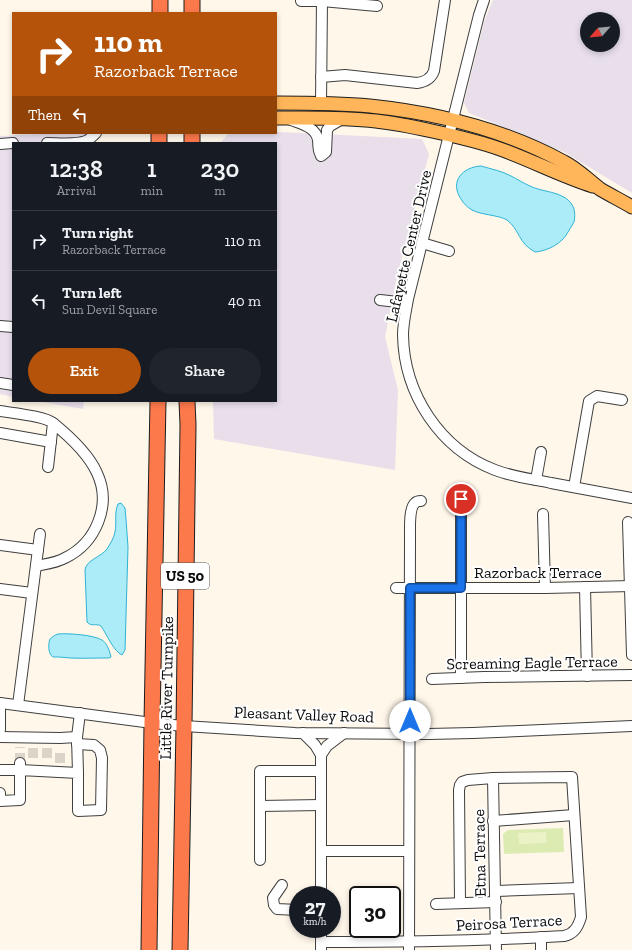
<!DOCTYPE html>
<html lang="en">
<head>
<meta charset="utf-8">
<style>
  body { margin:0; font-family:"Zilla Slab",serif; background:#20242c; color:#f1f3f6; height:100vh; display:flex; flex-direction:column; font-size:15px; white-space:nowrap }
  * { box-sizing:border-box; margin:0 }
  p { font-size:13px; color:#9ea1a6 }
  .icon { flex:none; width:22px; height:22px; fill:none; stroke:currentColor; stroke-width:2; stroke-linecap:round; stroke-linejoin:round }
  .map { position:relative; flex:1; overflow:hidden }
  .drawer { position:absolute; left:12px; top:142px; width:265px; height:260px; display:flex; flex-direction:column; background:#171b24; border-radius:0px; box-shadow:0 2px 6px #0003 }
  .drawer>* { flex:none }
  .banner { position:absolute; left:12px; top:12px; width:265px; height:122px; border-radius:0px; box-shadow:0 2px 6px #0003; background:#b45309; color:#fff; overflow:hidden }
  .needle { width:26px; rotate:243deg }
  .fabs { position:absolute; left:580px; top:12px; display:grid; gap:8px }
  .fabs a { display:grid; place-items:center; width:40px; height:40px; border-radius:50%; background:#171b24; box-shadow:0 2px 6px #0003; font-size:20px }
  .speed { position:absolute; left:289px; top:886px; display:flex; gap:8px; font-size:20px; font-weight:700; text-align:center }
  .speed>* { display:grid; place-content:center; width:52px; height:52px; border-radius:50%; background:#171b24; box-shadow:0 2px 6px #0003; line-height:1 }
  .speed small { font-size:10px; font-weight:400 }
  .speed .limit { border:2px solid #111; border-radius:6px; background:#fff; color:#111 }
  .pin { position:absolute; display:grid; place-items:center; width:34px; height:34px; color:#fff; margin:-17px; border:2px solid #fff; border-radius:50%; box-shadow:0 1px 4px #0007 }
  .me { position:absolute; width:44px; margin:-22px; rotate:0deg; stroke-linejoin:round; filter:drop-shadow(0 0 3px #0008) }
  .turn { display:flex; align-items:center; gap:14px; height:84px; padding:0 16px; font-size:18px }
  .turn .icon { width:52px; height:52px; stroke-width:2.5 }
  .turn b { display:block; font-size:28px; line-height:34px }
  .then { display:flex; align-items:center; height:38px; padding:0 16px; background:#0003; gap:8px; font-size:15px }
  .eta { display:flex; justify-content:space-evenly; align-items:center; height:68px; text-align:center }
  .eta b { font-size:24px; font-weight:600; line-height:28px }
  .primary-button { display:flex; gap:8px; margin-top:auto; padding:8px 16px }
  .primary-button a { flex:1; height:46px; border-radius:24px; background:#b45309; color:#fff; font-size:16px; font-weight:600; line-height:46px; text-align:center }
  .primary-button a+a { background:#20242c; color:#f1f3f6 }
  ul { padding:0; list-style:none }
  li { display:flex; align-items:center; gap:12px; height:60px; padding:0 16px; border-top:1px solid #363941 }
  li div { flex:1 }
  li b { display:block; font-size:15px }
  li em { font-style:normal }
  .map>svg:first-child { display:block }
</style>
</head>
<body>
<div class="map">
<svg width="632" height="950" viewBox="0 0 632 950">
  <rect width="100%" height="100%" fill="#fff7ea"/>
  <g fill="#e8dfeb" fill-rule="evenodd">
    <path d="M493 0H632V193L564 152 469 113 464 103 484 22ZM587 19H613V45H587Z"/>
    <path d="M276 132 301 133 422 139 429 154 397 276 385 337 398 390 395 470 214 439 213 401H276V143H220L229 133Z"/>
    <path d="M58 133H86L90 143H13V397L0 394V136Z"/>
    <path d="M38 401H84L83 409Z"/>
  </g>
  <path fill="#dbebb2" d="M563 828 564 852 504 854 503 834 508 830Z"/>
  <path fill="#ebf2c5" d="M546 832 547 843 519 844 518 833Z"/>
  <g fill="#acecf9" stroke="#2fb3d4">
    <path d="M481 166C491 169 502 171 511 176 517 179 523 183 530 186 544 193 568 191 574 209 575 213 575 218 574 222 572 225 570 229 568 232 562 244 547 251 535 252 518 243 520 230 507 220 499 215 481 215 472 210 467 207 463 203 461 199 449 181 463 167 481 166Z"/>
    <path d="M121 503 125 508 126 519 128 547 125 650 122 655C114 652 106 633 101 626 96 623 91 627 87 622L85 570C86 560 101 557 107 549 110 544 114 538 115 532 117 522 114 513 118 504Z"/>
    <path d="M58 634C68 633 94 635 102 640 107 643 110 652 111 657L109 658H104C89 658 74 659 59 657 59 657 53 657 53 657 48 654 48 644 50 639 52 637 55 635 58 634Z"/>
  </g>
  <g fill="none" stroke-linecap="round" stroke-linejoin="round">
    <g stroke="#dbd4c9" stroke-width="10" stroke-dasharray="10 5" stroke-linecap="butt">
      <path d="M33 748V763"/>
      <path d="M47 748V763"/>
      <path d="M20 763V747"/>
      <path d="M60 763V748"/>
    </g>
    <g stroke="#3f3f3f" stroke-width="12">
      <g id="minor">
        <path d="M301 0V1H322L377 6"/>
        <path d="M484 0 479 15 408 299C406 311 403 323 403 335 404 394 440 449 495 470 513 477 533 479 551 483 578 488 605 493 632 498"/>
        <path d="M321 77 345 75 417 83C425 82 431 79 434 71L445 0"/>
        <path d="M321 104 322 0"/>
        <path d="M291 120C301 124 316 127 318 140 319 148 317 148 321 156L326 152 327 130 330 126 344 118"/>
        <path d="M47 143C58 143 76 145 86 141 90 139 93 136 96 133"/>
        <path d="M0 144 13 143"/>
        <path d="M422 243 449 251"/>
        <path d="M380 300 407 303"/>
        <path d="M0 326 13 327"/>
        <path d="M0 383 13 385"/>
        <path d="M0 411C12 413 45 416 53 423"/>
        <path d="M0 433 51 442"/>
        <path d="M536 480 541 452"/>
        <path d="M574 487 589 401 597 396 622 400"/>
        <path d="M543 514 545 588"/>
        <path d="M628 522 632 655"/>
        <path d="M0 545 38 550"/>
        <path d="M36 566C46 564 56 563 65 558 96 543 112 505 97 473 89 455 69 436 53 423L48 467"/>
        <path d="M585 587 587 676"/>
        <path d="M396 588H545L632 586"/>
        <path d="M0 589 32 593"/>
        <path d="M461 678V499"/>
        <path d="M432 679 484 677 632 675"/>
        <path d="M0 703 152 723 184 726 295 733 428 734 473 733 632 726"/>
        <path d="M18 705 40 534"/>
        <path d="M0 730V703"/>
        <path d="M303 733 315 745 321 755V895"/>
        <path d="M0 737 60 738 77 737"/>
        <path d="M321 755 327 746 344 733"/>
        <path d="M0 770H20V763"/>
        <path d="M78 773 77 737 80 713"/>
        <path d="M493 778 496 950"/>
        <path d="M0 793V801L20 800V770L78 773V811L101 810 102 758 100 750 94 745 77 744"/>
        <path d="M260 806 321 805"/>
        <path d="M493 821 574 815"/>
        <path d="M321 851H409"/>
        <path d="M260 860V771H321"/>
        <path d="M282 885 273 898 274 905 277 909 298 910"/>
        <path d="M496 891 579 888"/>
        <path d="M436 904 496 902"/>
        <path d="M321 929V950"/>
        <path d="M541 937V950"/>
        <path d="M321 942C402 942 483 941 564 936 574 934 578 927 581 917L572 777 493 778 468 780 462 782 460 785 459 790 460 903"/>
        <path d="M409 950 410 536C410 529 409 508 415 503 417 501 418 501 421 501"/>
      </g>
    </g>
    <g stroke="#1d1d1d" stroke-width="15">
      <g id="major">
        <path d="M276 103C307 103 339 103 370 106 437 113 505 130 564 162 578 169 588 180 600 189 610 195 622 201 632 207"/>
        <path d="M276 118C309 118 343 117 376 121 395 123 414 127 432 131 455 136 478 141 500 149 531 160 561 176 593 186"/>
      </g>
    </g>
    <g stroke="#1d1d1d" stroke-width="17">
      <g id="highway">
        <path d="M160 13V0"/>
        <path d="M192 13V0"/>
        <path d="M159 143V133"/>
        <path d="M192 143V133"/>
        <path d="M149 950 152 723 158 401"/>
        <path d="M180 950 184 726 188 425 187 401"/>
      </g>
    </g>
    <use href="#minor" stroke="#fff" stroke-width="10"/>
    <use href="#major" stroke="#ffb65a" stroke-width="13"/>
    <use href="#highway" stroke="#fc794b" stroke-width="15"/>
  </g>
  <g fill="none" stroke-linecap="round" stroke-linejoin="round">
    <g stroke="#114b97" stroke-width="10">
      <path id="route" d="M410 721V588H461V499"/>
    </g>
    <use href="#route" stroke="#1a73e8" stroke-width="7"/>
  </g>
  <g text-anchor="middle" stroke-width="4" stroke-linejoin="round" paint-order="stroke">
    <rect fill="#fff" stroke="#555" stroke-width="1" x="161" y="563" width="48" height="26" rx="3"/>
    <g font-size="15" font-weight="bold" fill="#0c0c0c">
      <text x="185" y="581">US 50</text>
    </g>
    <g font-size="16" fill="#0c0c0c" stroke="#fff">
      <text transform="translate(408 246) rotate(-77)" y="6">Lafayette Center Drive</text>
      <text x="538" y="578">Razorback Terrace</text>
      <text transform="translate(532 662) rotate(-1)" y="6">Screaming Eagle Terrace</text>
      <text transform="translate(166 688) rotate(-89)" y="6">Little River Turnpike</text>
      <text transform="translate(304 714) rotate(2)" y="6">Pleasant Valley Road</text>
      <text transform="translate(479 853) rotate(-91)" y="6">Etna Terrace</text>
      <text transform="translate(509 922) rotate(-3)" y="6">Peirosa Terrace</text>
    </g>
  </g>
</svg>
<div class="fabs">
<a><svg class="needle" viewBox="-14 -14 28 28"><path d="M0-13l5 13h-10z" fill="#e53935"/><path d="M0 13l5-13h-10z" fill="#9ea1a6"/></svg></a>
</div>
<div class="speed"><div>27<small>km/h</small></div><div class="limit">30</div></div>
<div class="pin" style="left:461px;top:499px;background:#d93025"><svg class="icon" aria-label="arrive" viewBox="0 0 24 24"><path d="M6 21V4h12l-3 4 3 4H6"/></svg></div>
<svg class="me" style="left:410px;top:721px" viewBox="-20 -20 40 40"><circle r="19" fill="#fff"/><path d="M0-13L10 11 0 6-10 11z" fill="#1a73e8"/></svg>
<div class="banner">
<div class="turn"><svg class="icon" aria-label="right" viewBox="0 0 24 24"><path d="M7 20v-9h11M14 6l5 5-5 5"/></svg><div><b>110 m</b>Razorback Terrace</div></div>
<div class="then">Then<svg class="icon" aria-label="left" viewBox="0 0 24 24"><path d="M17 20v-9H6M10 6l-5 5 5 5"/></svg></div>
</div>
<section class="drawer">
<div class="eta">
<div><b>12:38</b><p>Arrival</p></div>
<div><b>1</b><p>min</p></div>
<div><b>230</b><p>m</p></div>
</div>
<ul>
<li><svg class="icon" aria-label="right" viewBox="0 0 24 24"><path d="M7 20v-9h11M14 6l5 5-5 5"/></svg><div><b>Turn right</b><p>Razorback Terrace</p></div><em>110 m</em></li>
<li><svg class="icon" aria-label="left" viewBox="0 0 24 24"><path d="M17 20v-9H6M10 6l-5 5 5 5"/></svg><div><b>Turn left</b><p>Sun Devil Square</p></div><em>40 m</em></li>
</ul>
<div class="primary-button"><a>Exit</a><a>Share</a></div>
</section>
</div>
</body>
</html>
